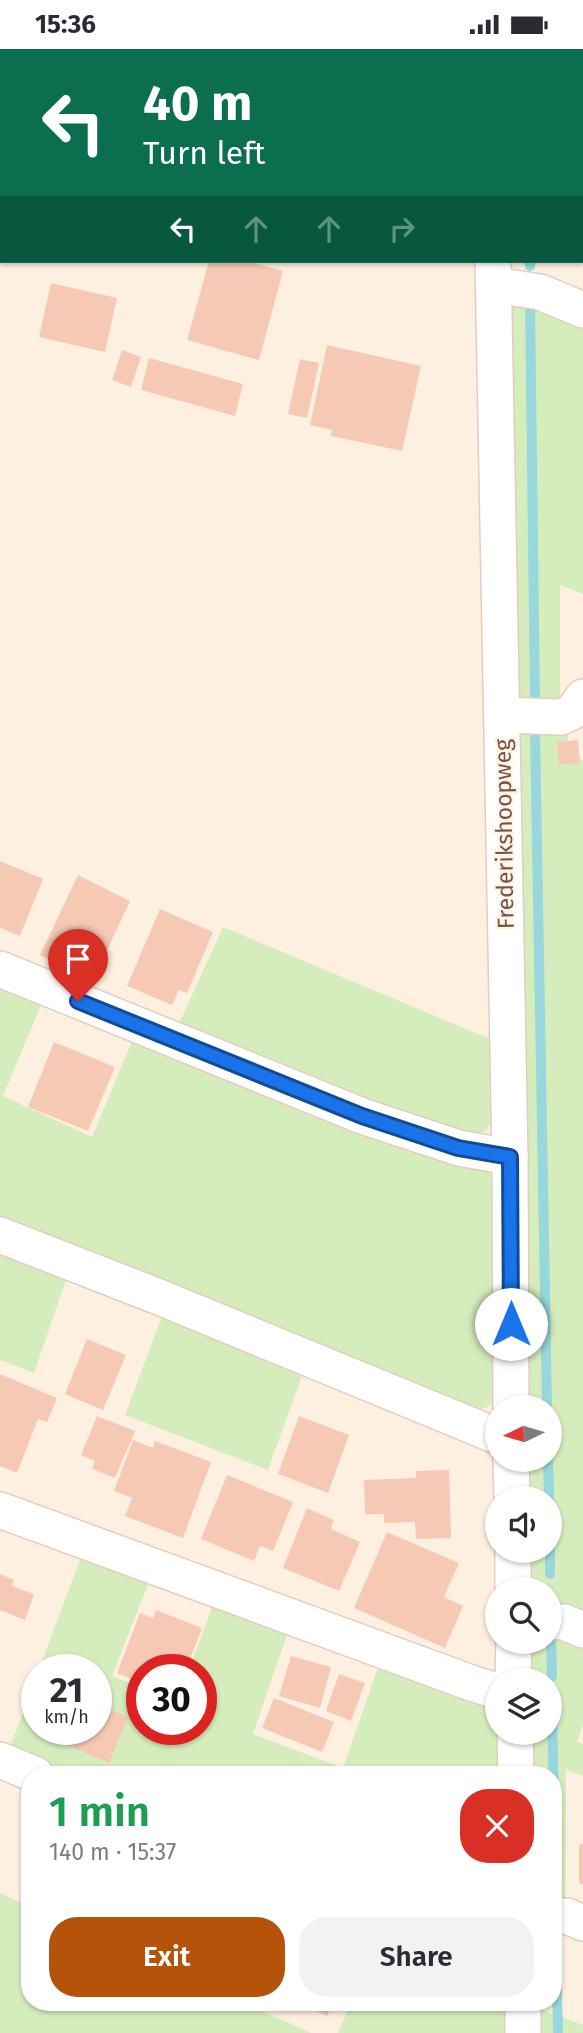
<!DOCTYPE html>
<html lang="en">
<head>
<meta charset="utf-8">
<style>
  body { margin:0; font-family:"Fira Sans",sans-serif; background:#f2f2f3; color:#2b2b33; height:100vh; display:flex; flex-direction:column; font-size:26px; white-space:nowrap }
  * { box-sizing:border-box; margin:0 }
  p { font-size:23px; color:#7c7c81 }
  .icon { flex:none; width:38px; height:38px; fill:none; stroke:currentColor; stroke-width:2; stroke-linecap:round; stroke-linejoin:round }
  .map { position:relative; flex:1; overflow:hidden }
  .side { position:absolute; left:21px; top:1717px; width:541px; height:245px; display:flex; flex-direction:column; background:#fff; border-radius:28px; box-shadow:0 2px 5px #0004 }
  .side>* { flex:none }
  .guide { position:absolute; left:0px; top:0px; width:584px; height:214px; box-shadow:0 2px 5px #0004; background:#0b6e4f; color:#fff; overflow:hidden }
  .needle { width:46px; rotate:265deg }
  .fabs { position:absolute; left:485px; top:1346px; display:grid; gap:14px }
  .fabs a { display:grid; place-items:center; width:77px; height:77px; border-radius:50%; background:#fff; box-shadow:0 2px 5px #0004; font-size:35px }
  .speed { position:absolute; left:21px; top:1605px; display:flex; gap:14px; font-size:35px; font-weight:700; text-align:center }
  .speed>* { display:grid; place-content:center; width:91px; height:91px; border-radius:50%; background:#fff; box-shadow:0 2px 5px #0004; line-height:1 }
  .speed small { font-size:18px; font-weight:400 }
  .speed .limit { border:10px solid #d22; background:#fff; color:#111 }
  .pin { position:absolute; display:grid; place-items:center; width:60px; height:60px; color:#fff; margin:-72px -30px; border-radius:50% 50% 50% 0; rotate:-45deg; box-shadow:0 0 7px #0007 }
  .pin .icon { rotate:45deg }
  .me { position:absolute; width:77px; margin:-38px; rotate:0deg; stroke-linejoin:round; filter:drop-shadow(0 0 5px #0008) }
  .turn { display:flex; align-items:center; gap:24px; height:147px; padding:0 28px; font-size:32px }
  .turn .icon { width:91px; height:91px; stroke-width:2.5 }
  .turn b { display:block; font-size:49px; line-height:60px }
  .lanes { display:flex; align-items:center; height:66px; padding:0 28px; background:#0003; justify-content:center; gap:35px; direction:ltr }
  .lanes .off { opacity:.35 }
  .round { display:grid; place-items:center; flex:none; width:74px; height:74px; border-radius:28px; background:#f2f2f3 }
  .overview { display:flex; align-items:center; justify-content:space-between; height:119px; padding:0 28px }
  h1 { font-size:42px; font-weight:600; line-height:52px; color:#1e9e55 }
  .button { display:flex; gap:14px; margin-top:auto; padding:14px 28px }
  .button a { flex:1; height:80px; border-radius:28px; background:#b45309; color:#fff; font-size:28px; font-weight:600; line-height:80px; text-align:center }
  .button a+a { background:#f2f2f3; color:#2b2b33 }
  .status { display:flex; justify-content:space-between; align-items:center; height:49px; padding:0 35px; background:#fff; direction:ltr }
  .status svg { height:19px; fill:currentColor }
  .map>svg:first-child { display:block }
</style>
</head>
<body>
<div class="status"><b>15:36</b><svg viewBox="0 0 49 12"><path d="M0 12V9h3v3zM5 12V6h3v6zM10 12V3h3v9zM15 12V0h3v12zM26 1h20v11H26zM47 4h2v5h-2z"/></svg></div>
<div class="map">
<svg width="583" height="1984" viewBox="0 0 583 1984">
  <rect width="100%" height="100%" fill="#fef0e0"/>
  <g fill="#d5edbd">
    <path d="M513 252 583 265V545L560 536V655L526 660 517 646 508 260Z"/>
    <path d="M568 682V705L583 711V1570L550 1561V1540H528L527 1502H550V1449H527L526 1411 550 1410V1358H525L517 684Z"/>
    <path d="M223 878 497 993 493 1070 487 1080 473 1090 176 981Z"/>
    <path d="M0 931 44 949 3 1047 92 1088 137 980 492 1110 498 1346C491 1367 462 1360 442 1360L0 1177Z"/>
    <path d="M0 1191 70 1219 34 1324 0 1311Z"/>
    <path d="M163 1264 304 1321 268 1421 125 1366Z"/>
    <path d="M87 1492 155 1518 112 1627 142 1639V1680H201V1620H189L217 1545 291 1574 253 1685 343 1719 381 1610 497 1651V1684H504V1725L61 1726 8 1703 37 1627V1680H96V1620H39Z"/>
    <path d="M550 1577 583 1589V1675L577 1693 583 1695V1727L566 1720 565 1860 553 1859V1726L530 1725 529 1684H550V1631H528V1593L550 1592Z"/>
    <path d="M0 1844 30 1858V1953H242L311 1984H0Z"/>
    <path d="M351 1953H504V1984H338Z"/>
    <path d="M537 1959 583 1976V1984H537Z"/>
  </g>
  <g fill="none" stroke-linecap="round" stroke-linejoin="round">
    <g stroke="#98d8dc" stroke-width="10">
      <path d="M525 0V2"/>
      <path d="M530 212V217"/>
      <path d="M530 252 535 651"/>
      <path d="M535 683 547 1358"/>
      <path d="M548 1410 549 1449"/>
      <path d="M550 1490V1525"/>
      <path d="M551 1584 552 1627"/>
      <path d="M552 1663 556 1846"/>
      <path d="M557 1940 558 1984"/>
    </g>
  </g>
  <g fill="#f6c9b5">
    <path d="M209 212H247L283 222 259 311 187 291Z"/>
    <path d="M51 234 117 249 105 303 39 288Z"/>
    <path d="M327 296 421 317 402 402 331 387 332 381 310 376Z"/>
    <path d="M122 301 141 308 131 338 112 331Z"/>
    <path d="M149 309 243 335 235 367 141 341Z"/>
    <path d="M300 310 319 314 307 369 288 365Z"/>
    <path d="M578 691 580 714 559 715 557 693Z"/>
    <path d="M0 812 43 830 20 887 0 879Z"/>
    <path d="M78 826 130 852 101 914 72 900 63 917 40 906Z"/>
    <path d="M160 860 213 883 187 944 179 941 172 956 127 937Z"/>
    <path d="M54 993 115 1018 88 1082 28 1058Z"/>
    <path d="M87 1290 126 1306 103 1361 65 1345Z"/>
    <path d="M0 1325 57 1349 47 1373 38 1370 17 1424 0 1417Z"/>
    <path d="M97 1367 135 1382 115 1429 92 1420 95 1412 81 1406Z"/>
    <path d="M299 1367 349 1386 328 1444 278 1425Z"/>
    <path d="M133 1391 153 1399 155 1392 211 1413 183 1489 125 1467 132 1449 114 1442Z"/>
    <path d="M449 1421 451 1489 416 1490 415 1473 384 1474V1465H365L364 1431 416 1429V1422Z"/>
    <path d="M227 1426 293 1453 273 1502 260 1497 254 1512 201 1490Z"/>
    <path d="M307 1459 334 1471 331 1480 360 1493 339 1542 283 1519Z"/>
    <path d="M387 1483 459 1514 444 1548 463 1557 445 1599 354 1559Z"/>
    <path d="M0 1525 14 1531 12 1537 34 1545 25 1571 0 1561Z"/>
    <path d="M156 1561 202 1579 186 1620H142V1634L117 1624 140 1564 153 1569Z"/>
    <path d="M291 1607 331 1618 320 1659 279 1647Z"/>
    <path d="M339 1625 365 1634 351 1672 326 1662Z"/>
    <path d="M274 1649 334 1673 322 1703 262 1679Z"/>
    <path d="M96 1655 128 1668 109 1714 45 1687 48 1680H96Z"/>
    <rect x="579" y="1795" width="4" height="40"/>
    <path d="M309 1953H333L327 1967 307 1958Z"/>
  </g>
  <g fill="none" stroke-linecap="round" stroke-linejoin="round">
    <g stroke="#e5ccbe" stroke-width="38">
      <g id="minor">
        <path d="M485 0V2"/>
        <path d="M493 212 510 1108 511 1358"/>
        <path d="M494 236 540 243 583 261"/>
        <path d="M502 666 561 668 572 663 583 648"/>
        <path d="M0 920 362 1067 459 1099 510 1108"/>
        <path d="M0 1186 159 1248 497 1387"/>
        <path d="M511 1410 512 1449"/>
        <path d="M0 1461 474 1635 497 1642"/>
        <path d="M513 1502V1540"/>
        <path d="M550 1572 564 1573 583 1581"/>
        <path d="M513 1631 514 1592"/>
        <path d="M515 1684 516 1726"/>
        <path d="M0 1711 36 1726"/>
        <path d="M553 1867H567L583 1874"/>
        <path d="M523 1953V1984"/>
      </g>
    </g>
    <use href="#minor" stroke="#fff" stroke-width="35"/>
  </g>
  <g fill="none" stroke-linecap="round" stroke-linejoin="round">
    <g stroke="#114b97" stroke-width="18">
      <path id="route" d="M78 952 362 1067 458 1099 510 1108 511 1275"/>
    </g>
    <use href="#route" stroke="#1a73e8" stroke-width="12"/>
  </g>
  <g text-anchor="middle" stroke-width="5" stroke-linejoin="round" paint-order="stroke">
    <g font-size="23" fill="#775245" stroke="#fff4e8">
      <text transform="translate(504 785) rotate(-91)" y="8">Frederikshoopweg</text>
    </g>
  </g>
</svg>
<div class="fabs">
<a><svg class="needle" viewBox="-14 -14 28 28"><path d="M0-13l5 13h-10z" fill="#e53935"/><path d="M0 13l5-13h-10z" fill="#7c7c81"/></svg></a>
<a><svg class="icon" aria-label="sound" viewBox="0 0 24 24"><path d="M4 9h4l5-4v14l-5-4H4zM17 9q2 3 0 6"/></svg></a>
<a><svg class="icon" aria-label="search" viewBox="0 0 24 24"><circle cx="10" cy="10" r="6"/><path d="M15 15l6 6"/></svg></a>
<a><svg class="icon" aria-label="layers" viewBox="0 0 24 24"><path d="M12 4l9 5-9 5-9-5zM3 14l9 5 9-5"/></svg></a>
</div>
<div class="speed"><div>21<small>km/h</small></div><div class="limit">30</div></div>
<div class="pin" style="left:78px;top:952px;background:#d93025"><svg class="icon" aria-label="arrive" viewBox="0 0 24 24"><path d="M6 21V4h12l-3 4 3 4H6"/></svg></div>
<svg class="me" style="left:511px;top:1275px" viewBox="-20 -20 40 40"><circle r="19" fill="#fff"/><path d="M0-13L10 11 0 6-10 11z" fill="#1a73e8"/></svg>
<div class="guide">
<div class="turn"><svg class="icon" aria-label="left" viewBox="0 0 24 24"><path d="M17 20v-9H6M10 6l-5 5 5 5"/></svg><div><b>40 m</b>Turn left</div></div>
<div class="lanes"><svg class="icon" aria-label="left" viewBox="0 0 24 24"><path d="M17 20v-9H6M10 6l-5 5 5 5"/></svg><svg class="icon off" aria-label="ahead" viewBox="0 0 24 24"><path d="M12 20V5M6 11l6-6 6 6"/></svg><svg class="icon off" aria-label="ahead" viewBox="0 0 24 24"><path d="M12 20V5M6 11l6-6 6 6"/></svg><svg class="icon off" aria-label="right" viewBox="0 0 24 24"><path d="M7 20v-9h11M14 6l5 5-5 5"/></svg></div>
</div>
<section class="side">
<div class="overview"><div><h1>1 min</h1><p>140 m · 15:37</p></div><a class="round" style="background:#d93025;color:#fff"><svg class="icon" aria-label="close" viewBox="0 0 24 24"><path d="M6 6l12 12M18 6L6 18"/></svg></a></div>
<div class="button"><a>Exit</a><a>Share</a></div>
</section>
</div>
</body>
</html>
